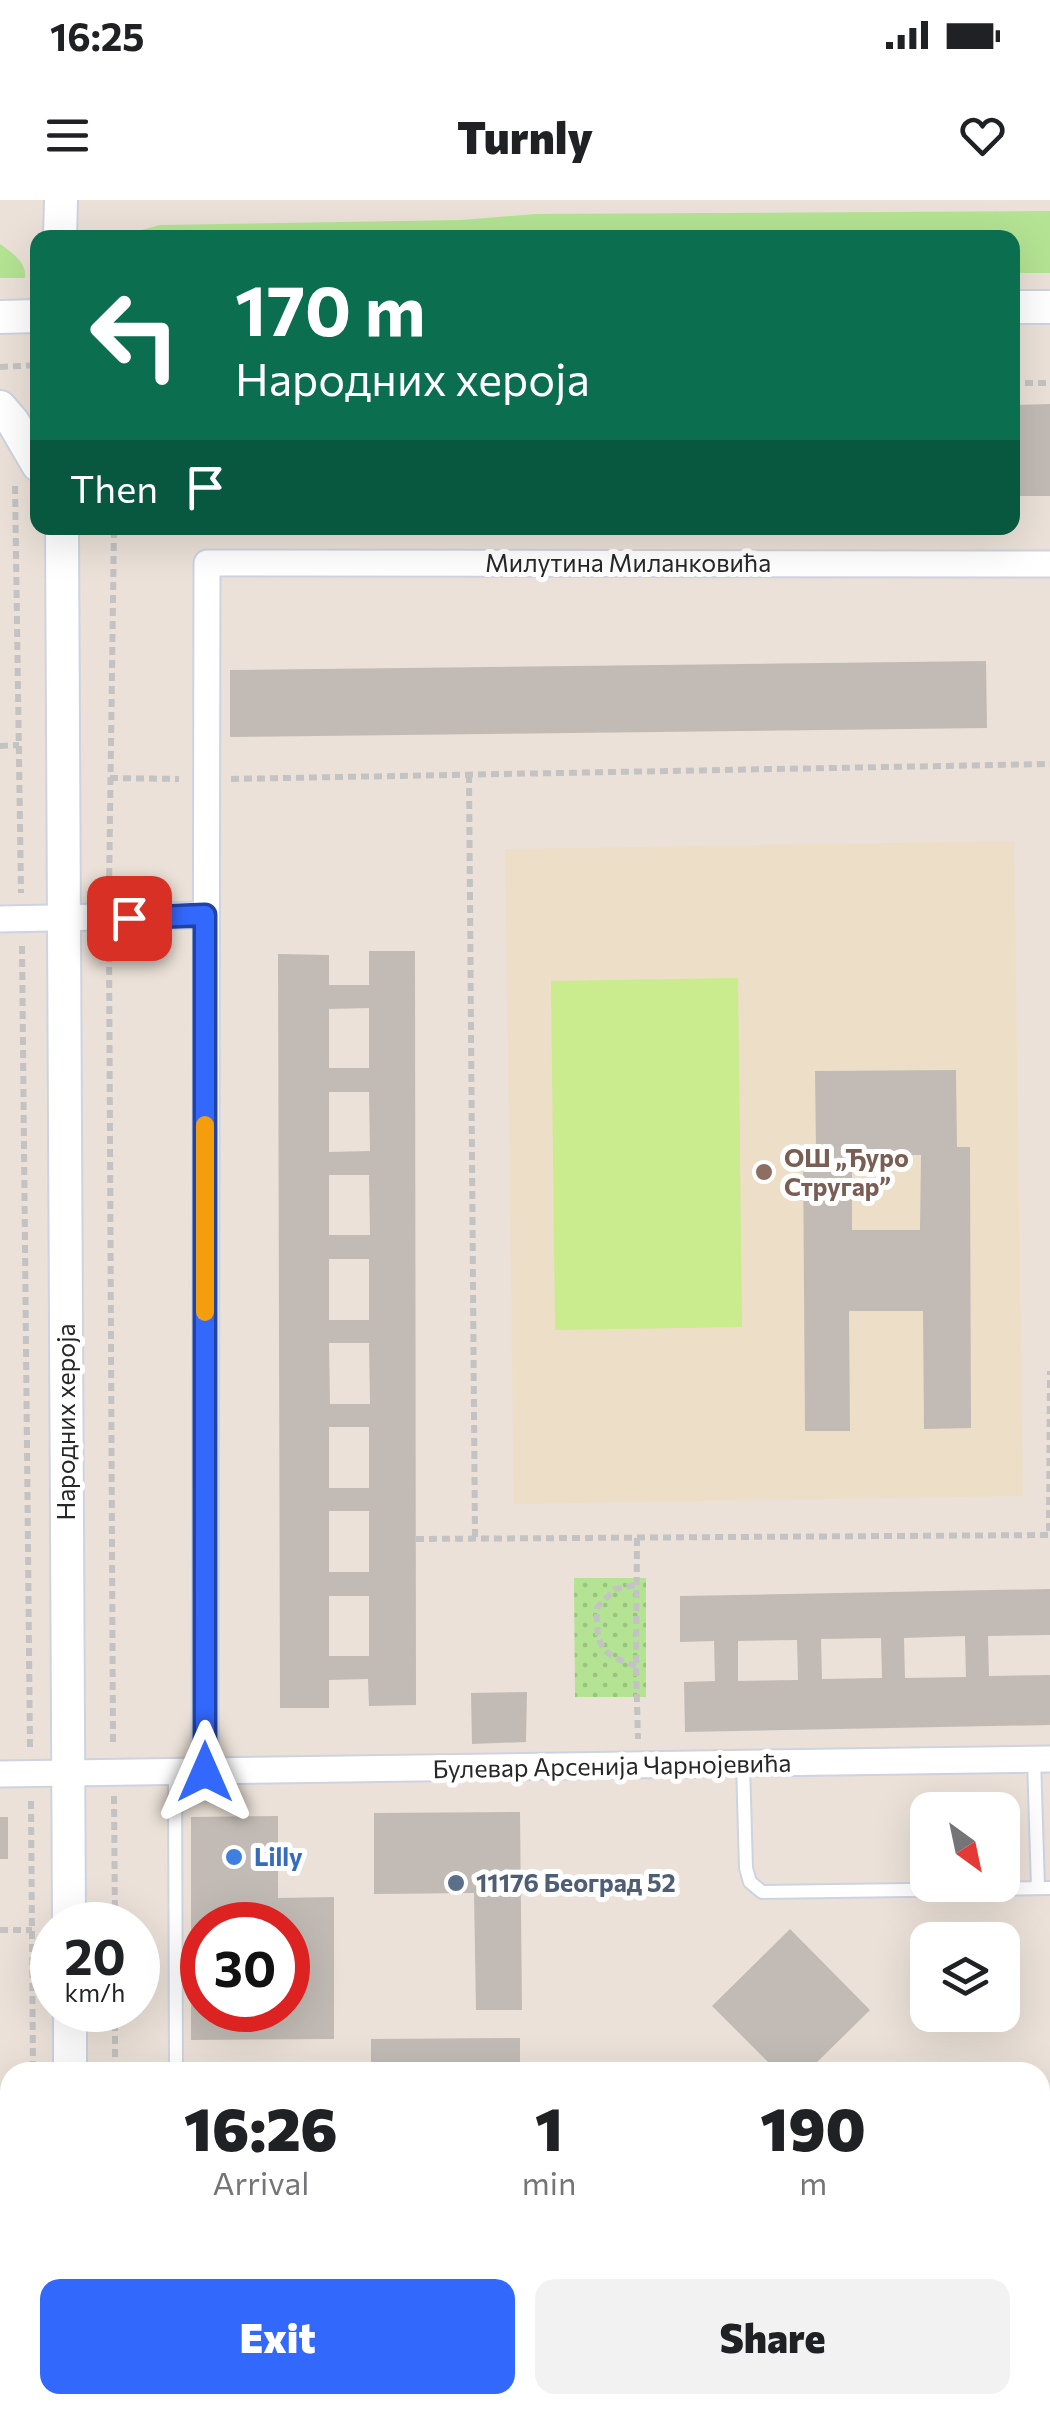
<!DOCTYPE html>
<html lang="en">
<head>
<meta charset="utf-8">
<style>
  body { margin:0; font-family:Commissioner,sans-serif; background:#f2f2f2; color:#202124; height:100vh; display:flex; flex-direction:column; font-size:38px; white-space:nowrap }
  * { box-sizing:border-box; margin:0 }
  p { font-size:32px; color:#757577 }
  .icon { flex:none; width:55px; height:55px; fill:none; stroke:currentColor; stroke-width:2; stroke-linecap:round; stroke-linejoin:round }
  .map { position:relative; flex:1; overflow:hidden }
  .sheet { position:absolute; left:0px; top:1862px; width:1050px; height:352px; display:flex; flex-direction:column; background:#fff; border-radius:30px 30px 0 0; box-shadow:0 10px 40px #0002 }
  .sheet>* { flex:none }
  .guide { position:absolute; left:30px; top:30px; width:990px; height:305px; border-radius:20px; box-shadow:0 10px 40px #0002; background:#0b6e4f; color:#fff; overflow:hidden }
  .needle { width:65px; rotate:147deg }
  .fabs { position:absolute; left:910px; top:1592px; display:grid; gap:20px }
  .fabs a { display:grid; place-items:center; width:110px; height:110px; border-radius:20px; background:#fff; box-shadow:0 10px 40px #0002; font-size:50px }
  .speed { position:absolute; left:30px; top:1702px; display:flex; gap:20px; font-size:50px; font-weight:700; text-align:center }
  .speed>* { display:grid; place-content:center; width:130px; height:130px; border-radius:50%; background:#fff; box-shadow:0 10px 40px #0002; line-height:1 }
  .speed small { font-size:25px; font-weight:400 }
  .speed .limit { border:15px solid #d22; background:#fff; color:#111 }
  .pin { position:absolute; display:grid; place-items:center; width:85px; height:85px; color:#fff; margin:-42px; border-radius:20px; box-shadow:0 5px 15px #0006 }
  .me { position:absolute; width:110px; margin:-55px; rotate:0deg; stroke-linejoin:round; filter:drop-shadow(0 0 8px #0008) }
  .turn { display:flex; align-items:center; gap:35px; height:210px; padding:0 40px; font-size:45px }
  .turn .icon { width:130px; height:130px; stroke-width:2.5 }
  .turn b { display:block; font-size:70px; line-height:85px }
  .then { display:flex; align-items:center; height:95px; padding:0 40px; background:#0003; gap:20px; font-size:38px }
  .eta { display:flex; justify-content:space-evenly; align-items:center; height:170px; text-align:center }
  .eta b { font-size:60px; font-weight:800; line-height:70px }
  .primary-button { display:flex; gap:20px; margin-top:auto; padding:20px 40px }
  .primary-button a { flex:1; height:115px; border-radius:20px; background:#3368fd; color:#fff; font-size:40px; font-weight:800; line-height:115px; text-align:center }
  .primary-button a+a { background:#f2f2f2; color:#202124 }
  .status { display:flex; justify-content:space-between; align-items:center; height:70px; padding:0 50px; background:#fff; direction:ltr }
  .status svg { height:28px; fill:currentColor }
  header { display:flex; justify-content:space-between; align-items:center; height:130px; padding:0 40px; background:#fff; font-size:45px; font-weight:800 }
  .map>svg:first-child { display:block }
</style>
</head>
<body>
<div class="status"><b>16:25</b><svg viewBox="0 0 49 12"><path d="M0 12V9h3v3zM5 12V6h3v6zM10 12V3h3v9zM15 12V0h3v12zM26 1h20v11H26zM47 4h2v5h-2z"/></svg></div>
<header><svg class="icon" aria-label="menu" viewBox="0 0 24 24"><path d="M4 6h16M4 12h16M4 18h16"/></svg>Turnly<svg class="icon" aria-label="heart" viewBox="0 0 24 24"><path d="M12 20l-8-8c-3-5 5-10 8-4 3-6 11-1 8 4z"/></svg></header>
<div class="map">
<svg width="1050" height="2214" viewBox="0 0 1050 2214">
  <defs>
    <pattern id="park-dots" width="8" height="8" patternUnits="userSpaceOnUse" patternTransform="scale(2.5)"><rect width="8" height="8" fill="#b4e393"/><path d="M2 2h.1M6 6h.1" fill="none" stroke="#9bc37f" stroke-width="1.8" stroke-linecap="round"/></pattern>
  </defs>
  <rect width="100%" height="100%" fill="#ebe1d8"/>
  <path fill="#eddec7" d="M1014 641 1023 1296 514 1304 505 649Z"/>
  <g fill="#b4e393">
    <path d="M1050 11V73H1013L1012 38 134 37V32L160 25 461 20 536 14Z"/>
    <path d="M0 44C12 53 27 62 25 78H0Z"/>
  </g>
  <path fill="url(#park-dots)" d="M574 1378H646V1497H575Z"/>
  <path fill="#caeb8e" d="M738 778 742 1127 555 1130 551 781Z"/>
  <g fill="#c2bbb5" fill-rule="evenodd">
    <path d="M1050 204V296H1012V205Z"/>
    <path d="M986 461 987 528 230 537V470Z"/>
    <path d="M369 751H415L416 1505 369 1506 368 1479 329 1480V1508H280L278 754 329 755V785H369ZM369 808V868H329V809ZM329 892H369L370 951 329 952ZM329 975H369L370 1035H329ZM329 1059H369V1120H329ZM329 1143H369L370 1204H330ZM329 1227H369V1288H329ZM329 1311H369V1372H329ZM329 1396H369V1456H329Z"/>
    <path d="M956 870 957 947H970L971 1228 924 1229 923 1111H849L850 1231H805L803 949H816L815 871ZM852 955H921L920 1030H852Z"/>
    <path d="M1050 1389V1435L988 1436 989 1476 1050 1475V1525L685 1532 684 1482 715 1481 714 1441 680 1442V1396ZM965 1436 966 1477 905 1478 904 1438ZM881 1438 882 1478 822 1479 821 1439ZM797 1440 798 1480 738 1481V1441Z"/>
    <path d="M527 1492 526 1542 472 1544 471 1493Z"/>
    <path d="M520 1612 522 1810H476L474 1693 374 1694V1613Z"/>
    <path d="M278 1616V1698L334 1697V1839L191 1840V1617ZM202 1725H288V1810H202Z"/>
    <rect x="0" y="1617" width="8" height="42"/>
    <path d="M790 1729 870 1810 807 1872H778L712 1806Z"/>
    <path d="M520 1838V1872H371V1839Z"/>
  </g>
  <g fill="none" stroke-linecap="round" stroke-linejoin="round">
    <g stroke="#ced3e1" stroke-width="16">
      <g id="service">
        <path d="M1034 1559 1038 1688"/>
        <path d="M743 1564 746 1668 750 1682 762 1692 1050 1688"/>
        <path d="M175 1573 176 1872"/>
      </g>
    </g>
    <g stroke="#ced3e1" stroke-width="29">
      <g id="minor">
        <path d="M0 719 205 715"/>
        <path d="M205 1572 207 363 1050 364"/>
        <path d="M0 1574 1050 1559"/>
      </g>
    </g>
    <g stroke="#ced3e1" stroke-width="36">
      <g id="tertiary">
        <path d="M60 38 61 0"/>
        <path d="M1012 107H1050"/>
        <path d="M0 117 38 116"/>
        <path d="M0 207 13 222 38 265"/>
        <path d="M62 328 69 1725"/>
        <path d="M70 1810V1872"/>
        <path d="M73 2205V2214"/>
      </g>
    </g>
    <g stroke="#c3c3c3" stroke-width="46">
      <g id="trunk">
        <path d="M1040 2082 1050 2081"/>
        <path d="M1040 2135H1050"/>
        <path d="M0 2137 10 2136"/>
        <path d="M1040 2194H1050"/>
        <path d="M0 2196H10"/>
        <path d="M780 2205 811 2214"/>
      </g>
    </g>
    <g stroke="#c3c3c3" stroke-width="6" stroke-dasharray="8 5" stroke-linecap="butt">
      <path d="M128 32V38"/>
      <path d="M0 167 38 165"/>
      <path d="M1012 183H1050"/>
      <path d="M15 286 21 693"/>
      <path d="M0 546 19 545"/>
      <path d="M469 575 475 1339"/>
      <path d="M110 578 179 579"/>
      <path d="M231 579 1050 564"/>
      <path d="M109 689 114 328"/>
      <path d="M109 741 113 1544"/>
      <path d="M22 746 30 1548"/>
      <path d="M637 1338 636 1466 638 1539"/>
      <path d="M416 1339 1049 1335 1050 1171"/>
      <path d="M636 1466C599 1454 596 1445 597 1408L615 1389 636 1385"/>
      <path d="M114 1596 115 1725"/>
      <path d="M31 1601 33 1872"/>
      <path d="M0 1730H32"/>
      <path d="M115 1810V1872"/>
      <path d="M1040 1992H1050"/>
      <path d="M119 2205V2214"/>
    </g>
    <use href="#service" stroke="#fff" stroke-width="12"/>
    <use href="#minor" stroke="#fff" stroke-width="25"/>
    <use href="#tertiary" stroke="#fff" stroke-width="32"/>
    <use href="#trunk" stroke="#f8a852" stroke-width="42"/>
  </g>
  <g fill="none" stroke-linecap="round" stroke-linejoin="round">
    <g stroke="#2144a4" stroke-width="25">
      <path id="route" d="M129 718 205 715V1572"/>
    </g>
    <use href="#route" stroke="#3368fd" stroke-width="18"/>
    <path stroke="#f59e0b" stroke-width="18" d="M205 925V1112"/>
  </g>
  <circle fill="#8d6e63" stroke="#fff" stroke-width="4" cx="764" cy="972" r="10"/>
  <circle fill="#3f7fe0" stroke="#fff" stroke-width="4" cx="234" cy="1657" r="10"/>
  <circle fill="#5c6f8a" stroke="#fff" stroke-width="4" cx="456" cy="1683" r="10"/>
  <g text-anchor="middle" stroke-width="10" stroke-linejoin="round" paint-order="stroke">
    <g font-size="25" fill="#272727" stroke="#fff">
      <text x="628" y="372">Милутина Миланковића</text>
      <text transform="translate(66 1222) rotate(-90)" y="9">Народних хероја</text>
      <text transform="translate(612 1566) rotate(-1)" y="9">Булевар Арсенија Чарнојевића</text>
    </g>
    <g font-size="25" font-weight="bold" fill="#785e54" stroke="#fff" text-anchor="start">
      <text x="784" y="967">ОШ „Ђуро<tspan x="784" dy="29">Стругар”</tspan></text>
    </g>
    <g font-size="25" font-weight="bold" fill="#366cbe" stroke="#fff" text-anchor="start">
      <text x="254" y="1666">Lilly</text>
    </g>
    <g font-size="25" font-weight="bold" fill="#4e5e75" stroke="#fff" text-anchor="start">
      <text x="476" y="1692">11176 Београд 52</text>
    </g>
  </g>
</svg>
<div class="fabs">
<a><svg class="needle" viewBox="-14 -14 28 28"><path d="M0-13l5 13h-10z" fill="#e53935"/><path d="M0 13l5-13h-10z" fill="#757577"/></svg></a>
<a><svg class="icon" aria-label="layers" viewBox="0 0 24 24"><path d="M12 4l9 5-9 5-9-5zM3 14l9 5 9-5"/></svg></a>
</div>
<div class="speed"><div>20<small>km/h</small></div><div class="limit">30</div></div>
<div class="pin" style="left:129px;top:718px;background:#d93025"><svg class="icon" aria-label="arrive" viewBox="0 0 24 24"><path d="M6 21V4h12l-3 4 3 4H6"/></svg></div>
<svg class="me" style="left:205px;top:1572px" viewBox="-20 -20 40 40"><path d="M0-17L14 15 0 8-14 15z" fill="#3368fd" stroke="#fff" stroke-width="4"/></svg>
<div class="guide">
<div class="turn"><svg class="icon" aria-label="left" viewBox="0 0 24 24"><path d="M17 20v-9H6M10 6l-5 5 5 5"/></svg><div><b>170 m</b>Народних хероја</div></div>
<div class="then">Then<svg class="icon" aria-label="arrive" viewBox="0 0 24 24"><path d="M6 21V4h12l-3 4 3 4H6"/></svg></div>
</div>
<section class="sheet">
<div class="eta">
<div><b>16:26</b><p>Arrival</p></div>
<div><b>1</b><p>min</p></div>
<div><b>190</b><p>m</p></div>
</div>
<div class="primary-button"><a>Exit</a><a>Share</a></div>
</section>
</div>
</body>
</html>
